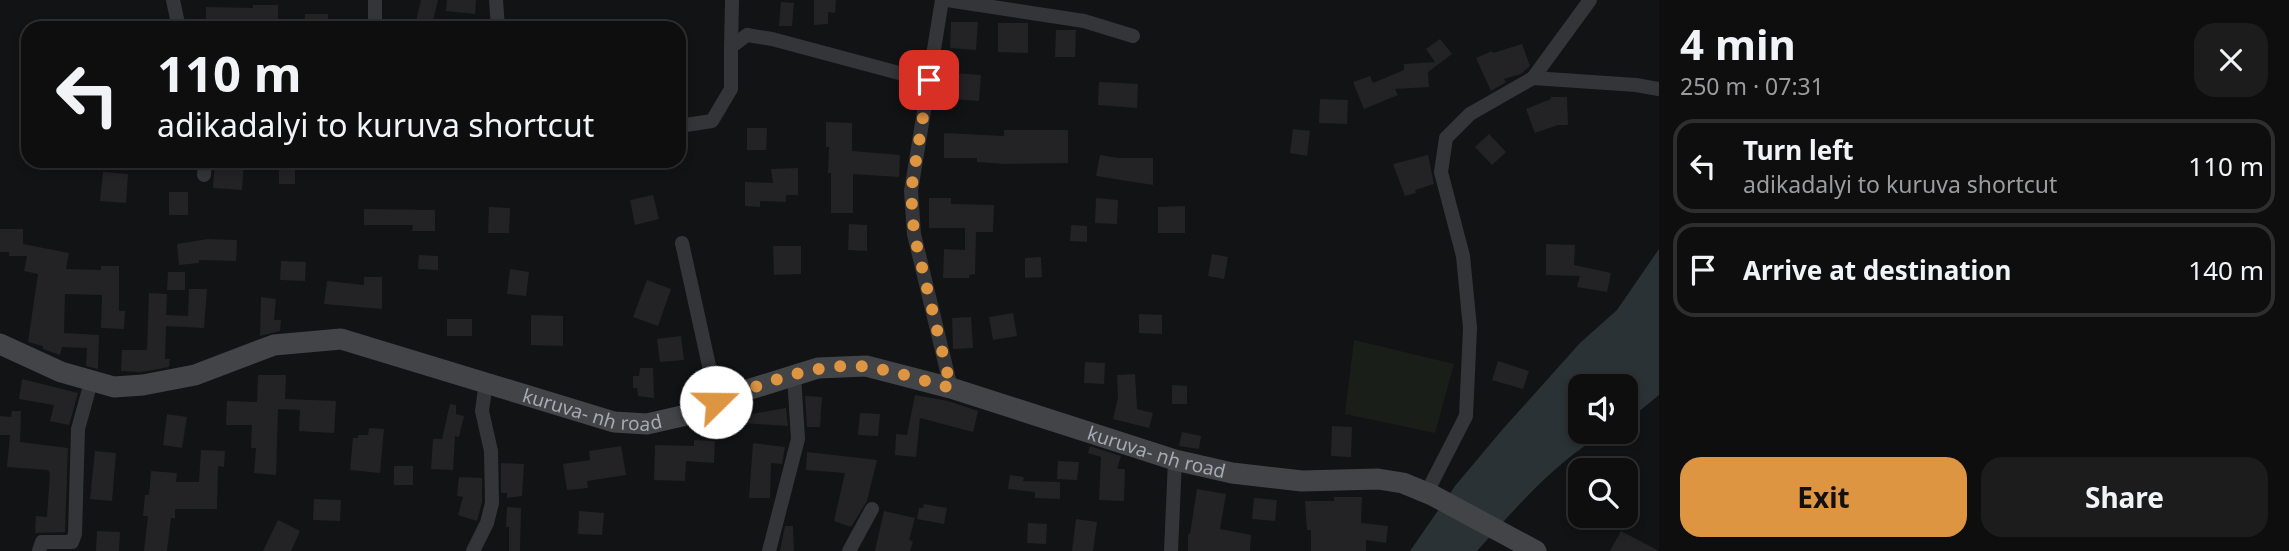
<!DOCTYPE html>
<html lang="en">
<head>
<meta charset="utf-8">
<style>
  body { margin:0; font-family:"Noto Sans",sans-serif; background:#1c1c1d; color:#f1f3f6; height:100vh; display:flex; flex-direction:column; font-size:26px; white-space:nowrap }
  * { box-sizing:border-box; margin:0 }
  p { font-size:23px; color:#9b9c9e }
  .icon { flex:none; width:38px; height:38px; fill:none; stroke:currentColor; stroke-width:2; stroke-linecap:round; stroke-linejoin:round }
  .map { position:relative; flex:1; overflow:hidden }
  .sheet { display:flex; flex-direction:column; background:#0e0e0f; width:630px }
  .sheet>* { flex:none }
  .hud { position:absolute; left:21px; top:21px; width:665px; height:147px; border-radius:21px; box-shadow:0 4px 10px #0003,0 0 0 2px #2e2e2f; background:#0e0e0f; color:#f1f3f6; overflow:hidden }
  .tools { position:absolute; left:1568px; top:374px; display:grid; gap:14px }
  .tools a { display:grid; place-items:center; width:70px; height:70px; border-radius:14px; background:#0e0e0f; box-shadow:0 4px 10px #0003,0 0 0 2px #2e2e2f; font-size:35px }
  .pin { position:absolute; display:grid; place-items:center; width:60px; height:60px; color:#fff; margin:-30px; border-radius:14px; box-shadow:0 4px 10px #0006 }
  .me { position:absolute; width:77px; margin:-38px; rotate:68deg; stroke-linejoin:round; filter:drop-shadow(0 0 5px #0008) }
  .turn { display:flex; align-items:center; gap:24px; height:147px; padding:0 21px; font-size:32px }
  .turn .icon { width:91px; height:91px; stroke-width:2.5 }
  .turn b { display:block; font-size:49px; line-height:60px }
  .round { display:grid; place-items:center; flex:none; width:74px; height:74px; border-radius:21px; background:#1c1c1d }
  .headline { display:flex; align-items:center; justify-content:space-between; height:119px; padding:0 21px }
  h1 { font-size:42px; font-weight:700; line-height:52px }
  .action { display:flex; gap:14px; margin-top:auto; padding:14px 21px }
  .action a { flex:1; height:80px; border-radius:21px; background:#dd9541; color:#111; font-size:28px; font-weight:700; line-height:80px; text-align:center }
  .action a+a { background:#1c1c1d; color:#f1f3f6 }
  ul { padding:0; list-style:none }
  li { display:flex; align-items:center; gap:21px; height:94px; margin:0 14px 10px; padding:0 7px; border:4px solid #2e2e2f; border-radius:21px }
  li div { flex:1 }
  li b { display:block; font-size:26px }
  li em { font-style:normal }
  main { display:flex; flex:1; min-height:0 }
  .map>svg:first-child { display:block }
</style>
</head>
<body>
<main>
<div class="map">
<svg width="1659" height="551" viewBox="0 0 1659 551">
  <rect width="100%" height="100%" fill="#121314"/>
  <path fill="#191e19" d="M1354 340 1454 364 1435 433 1345 414Z"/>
  <path fill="#2a3236" d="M1659 249V395L1626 422V387H1580V432H1607C1554 462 1517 507 1477 551H1410L1455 486 1502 430 1580 343 1617 310Z"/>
  <g fill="#232325">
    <path d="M421 0H438L431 28 415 25Z"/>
    <path d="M447 0H476L475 14 446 11Z"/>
    <path d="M814 0H836L835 13 828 12V24L814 25Z"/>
    <path d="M781 2 794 3 792 26H779Z"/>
    <path d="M253 5H278V25H234V28H206V7L253 8Z"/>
    <path d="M305 14H328V28H304Z"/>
    <path d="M951 22H978L976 50 950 48Z"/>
    <path d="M998 23H1028V53L998 52Z"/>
    <path d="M1056 30H1076L1075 57H1055Z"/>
    <path d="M1440 39 1452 54 1428 72 1429 87 1395 89 1398 95 1364 109 1353 82 1370 76 1373 83 1404 70V64L1435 62 1426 49Z"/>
    <path d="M1522 44 1530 66 1521 74 1504 79 1506 82 1491 91 1476 58 1492 51 1493 53Z"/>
    <path d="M955 73 981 75 979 101 953 99Z"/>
    <path d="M1099 82 1138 84 1137 108 1098 105Z"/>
    <path d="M1551 97H1567L1568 125H1558L1535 133 1526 109 1551 99Z"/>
    <path d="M1320 99 1348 100 1347 124 1319 123Z"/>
    <path d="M826 122 852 123V151L900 155 899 177 853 174V213H831V173H828L829 147H826Z"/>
    <path d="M747 128H767L766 150H747Z"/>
    <path d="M1293 129 1310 131 1307 156 1290 153Z"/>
    <path d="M1004 130H1068V163L1004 164 977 162V158H944V133L1004 136Z"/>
    <path d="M1489 134 1506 152 1492 165 1475 147Z"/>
    <path d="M1100 155 1118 158H1153V185L1096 176Z"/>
    <path d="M1428 155 1434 184 1415 190 1416 193 1405 196 1393 164Z"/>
    <path d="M215 161H244L242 190 213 188Z"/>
    <rect x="279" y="163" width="16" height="21"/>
    <path d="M798 168V195H786V202L760 201V207L745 206V182L773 183 771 169Z"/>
    <path d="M103 172 128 174 126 203 100 201Z"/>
    <rect x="169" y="192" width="19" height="23"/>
    <path d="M653 195 659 219 635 225 630 200Z"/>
    <path d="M929 198H951V204L994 205 993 232H976L975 274 969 275V278H943L944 249 965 250V228H929Z"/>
    <path d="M1096 198 1118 200 1117 224 1095 223Z"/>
    <path d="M1185 206V233H1158V207Z"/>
    <path d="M489 207 510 208 509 233H488Z"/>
    <path d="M364 209 435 210V231H412L413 225H364Z"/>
    <path d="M849 224 867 225V251L848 250Z"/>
    <path d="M1071 225 1087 226V242L1070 241Z"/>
    <path d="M0 229H23V244L69 253 66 269 101 270V266H119V311H125L124 329 101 328 102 295 65 294 64 333 99 335 98 369 86 366 87 348 62 347 60 355 43 349V346L28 342 38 274 24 271 27 256H9V252H0Z"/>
    <path d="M208 239 237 240 236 261 199 260V263L179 265 177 244Z"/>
    <path d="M1546 244 1575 245 1574 265 1611 273 1607 292 1577 287 1580 276 1546 275Z"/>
    <path d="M773 246H801V274L774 275Z"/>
    <path d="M1212 254 1228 257 1224 279 1208 276Z"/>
    <path d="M419 255 438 256V270L418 269Z"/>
    <path d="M1041 257 1042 277 1025 278V258Z"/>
    <path d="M281 261 306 262 305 281 280 280Z"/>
    <path d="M510 269 529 272 526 296 507 294Z"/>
    <path d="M168 272H185V290H167Z"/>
    <path d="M364 277H382V309L324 304 327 281 364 285Z"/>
    <path d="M647 280 671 289 658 326 633 317Z"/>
    <path d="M189 289H207L204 328 166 326 165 359H170L169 367 141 372 121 371 122 350H147L149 293 167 294 166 315 188 316Z"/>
    <path d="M261 297 276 299 274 320H281L280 331 260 336Z"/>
    <path d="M1013 313 1017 336 993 340 989 317Z"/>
    <path d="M1139 314 1162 315V334L1139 333Z"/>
    <path d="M531 315 563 316V346L531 345Z"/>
    <path d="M971 317 973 348 953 349 952 318Z"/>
    <rect x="447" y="319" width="25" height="17"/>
    <path d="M681 336 684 360 660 362 657 339Z"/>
    <path d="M1498 361 1529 371 1523 389 1492 380Z"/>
    <path d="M1085 362 1105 363 1104 384 1084 383Z"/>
    <path d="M640 368H653L654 398 638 396 637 388H633V376H639Z"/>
    <path d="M1135 374 1137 409 1153 413 1149 428 1113 419 1118 398 1117 375Z"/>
    <path d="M258 375H286L285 399 336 401 334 433 299 431 300 410 278 409 276 475 254 473 256 448H251L252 425H226L227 401 257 402Z"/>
    <path d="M22 379 78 393 69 425 50 421 54 405 19 399Z"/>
    <path d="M1172 385 1187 386V404H1172Z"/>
    <path d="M915 395 948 401 978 411 973 432 920 418 916 457 895 455 896 434 907 435Z"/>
    <path d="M805 396 822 397 820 427H807Z"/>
    <path d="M450 404 456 405V414L464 416 459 437 455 436 453 470 431 469 433 439H442Z"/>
    <path d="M786 408 788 426 728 422V418Z"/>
    <path d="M12 411H21L20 442 68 448 65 532 35 533 36 516 47 517 50 473 48 470 7 467 10 435H0V416L11 417Z"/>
    <path d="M860 413 880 414 878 436 858 435Z"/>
    <path d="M167 414 187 417 182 448 163 445Z"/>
    <path d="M1332 426 1352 427 1351 457 1331 456Z"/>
    <path d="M369 428 384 429 380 473 350 470 353 438H358V435H368Z"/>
    <path d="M1182 432 1201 436 1199 449 1179 446Z"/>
    <path d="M694 440 715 441 714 463 686 461 685 481 654 480 655 445 694 446Z"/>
    <path d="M753 443 785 447 782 464 771 463 770 498H749Z"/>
    <path d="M621 446 626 475 587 481 588 488 567 490 563 464 590 460 589 451Z"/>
    <path d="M1090 446 1121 456 1117 469H1125L1124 501 1099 500 1101 457 1088 453Z"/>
    <path d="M201 450 225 451 224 467 218 466 217 509H175V518H171L167 551H144L148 516H143L145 495H149L151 471 177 473 176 482H199Z"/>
    <path d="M95 451 116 453 112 501 90 499Z"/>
    <path d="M807 452 877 460 867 501 851 527 834 521 845 473 806 470Z"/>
    <path d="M1058 461 1079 462 1077 480 1057 479Z"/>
    <path d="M501 463 524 464 522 496 507 498V493H501Z"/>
    <rect x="394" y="466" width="19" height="19"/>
    <path d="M1010 475 1024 477 1023 481 1060 482V499L1035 498V492L1008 489Z"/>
    <path d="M459 477 482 478V502L477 521 458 515 463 497 457 496Z"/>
    <path d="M1197 489 1226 494 1220 529 1251 535 1250 551H1188V534H1190Z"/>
    <path d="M1334 497H1362L1361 523 1388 526 1386 543 1366 540V551H1311V530H1307L1305 501H1334Z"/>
    <path d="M1254 498 1277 500 1275 521 1252 519Z"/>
    <path d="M314 499 341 500 340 521 313 520Z"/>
    <path d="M924 504 947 508 944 524 917 519 919 508H923Z"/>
    <path d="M507 507 521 508 520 551H509V527H506Z"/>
    <path d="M579 511 604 513 602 535 578 534Z"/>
    <path d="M884 511 915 518 909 540 913 541 910 551H875Z"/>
    <path d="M1076 519 1097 522 1093 551H1072Z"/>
    <path d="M278 520 300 531 291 551H263Z"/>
    <path d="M1028 523 1047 524 1046 544 1027 543Z"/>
    <path d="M785 526H793L794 551H780Z"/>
    <path d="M97 531 120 532 119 551H96Z"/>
    <path d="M1621 531 1659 551H1610Z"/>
  </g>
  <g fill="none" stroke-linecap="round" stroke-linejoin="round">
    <g stroke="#343538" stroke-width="14">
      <path d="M173 0 179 28"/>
      <path d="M375 0V28"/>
      <path d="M496 0 498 28"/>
      <path d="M942 0 911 191 914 234 951 388"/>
      <path d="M947 0 1084 21 1133 36"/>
      <path d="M731 47 732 0"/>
      <path d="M1533 78 1636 85 1659 89"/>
      <path d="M679 126 712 121 731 89V47L747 35 772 39 929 81"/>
      <path d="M204 175 205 161"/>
      <path d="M682 243 717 402"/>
      <path d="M1427 492 1466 416 1470 328 1463 256 1441 172 1446 138 1470 114 1533 78 1590 0"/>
      <path d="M39 551 42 542H72L75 534 78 429 91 382"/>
      <path d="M473 551 487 523 492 503 491 451 482 411 486 382"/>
      <path d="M769 551 798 439 794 376"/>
      <path d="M849 551 872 509"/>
      <path d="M1171 551 1175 460"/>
    </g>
    <path stroke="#424448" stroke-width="21" id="s1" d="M0 344 61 372 114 387 143 385 195 375 274 345 341 339 614 422 647 424 682 416 744 391 818 368 866 366 951 388 1175 460 1232 473 1302 481 1378 479 1403 483 1432 495 1536 551"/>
  </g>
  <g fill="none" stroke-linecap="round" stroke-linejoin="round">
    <path stroke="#dd9541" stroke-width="12" stroke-dasharray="0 21.6" d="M716 402C759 385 821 360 868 367 896 371 924 381 951 388L914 234 911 191 929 80"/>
  </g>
  <g text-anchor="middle" stroke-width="7" stroke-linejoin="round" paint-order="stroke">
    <g font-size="19" fill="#a5abb3" stroke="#0e0e0f">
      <text dy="7" stroke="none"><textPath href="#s1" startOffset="618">kuruva- nh road</textPath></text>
      <text dy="7" stroke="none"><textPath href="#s1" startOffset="1206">kuruva- nh road</textPath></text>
    </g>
  </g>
</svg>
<div class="tools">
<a><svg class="icon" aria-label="sound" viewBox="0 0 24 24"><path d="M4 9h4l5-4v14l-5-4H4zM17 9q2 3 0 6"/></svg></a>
<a><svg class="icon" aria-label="search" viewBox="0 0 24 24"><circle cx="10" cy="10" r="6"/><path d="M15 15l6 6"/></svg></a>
</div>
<div class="pin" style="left:929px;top:80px;background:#d93025"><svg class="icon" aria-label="arrive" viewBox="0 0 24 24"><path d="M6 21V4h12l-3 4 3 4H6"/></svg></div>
<svg class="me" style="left:716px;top:402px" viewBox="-20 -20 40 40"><circle r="19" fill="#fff"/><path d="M0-13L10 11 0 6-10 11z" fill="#dd9541"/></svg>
<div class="hud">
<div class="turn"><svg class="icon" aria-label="left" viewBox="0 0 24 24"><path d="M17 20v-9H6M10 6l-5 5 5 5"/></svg><div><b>110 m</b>adikadalyi to kuruva shortcut</div></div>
</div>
</div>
<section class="sheet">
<div class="headline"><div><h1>4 min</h1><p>250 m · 07:31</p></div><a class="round"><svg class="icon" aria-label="close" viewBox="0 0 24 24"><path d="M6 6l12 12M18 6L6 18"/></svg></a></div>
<ul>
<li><svg class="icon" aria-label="left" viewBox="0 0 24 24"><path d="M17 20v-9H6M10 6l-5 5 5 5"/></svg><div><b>Turn left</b><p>adikadalyi to kuruva shortcut</p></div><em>110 m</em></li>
<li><svg class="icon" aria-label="arrive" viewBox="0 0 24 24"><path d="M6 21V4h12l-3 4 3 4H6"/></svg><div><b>Arrive at destination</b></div><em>140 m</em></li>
</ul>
<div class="action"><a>Exit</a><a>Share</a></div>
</section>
</main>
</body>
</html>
